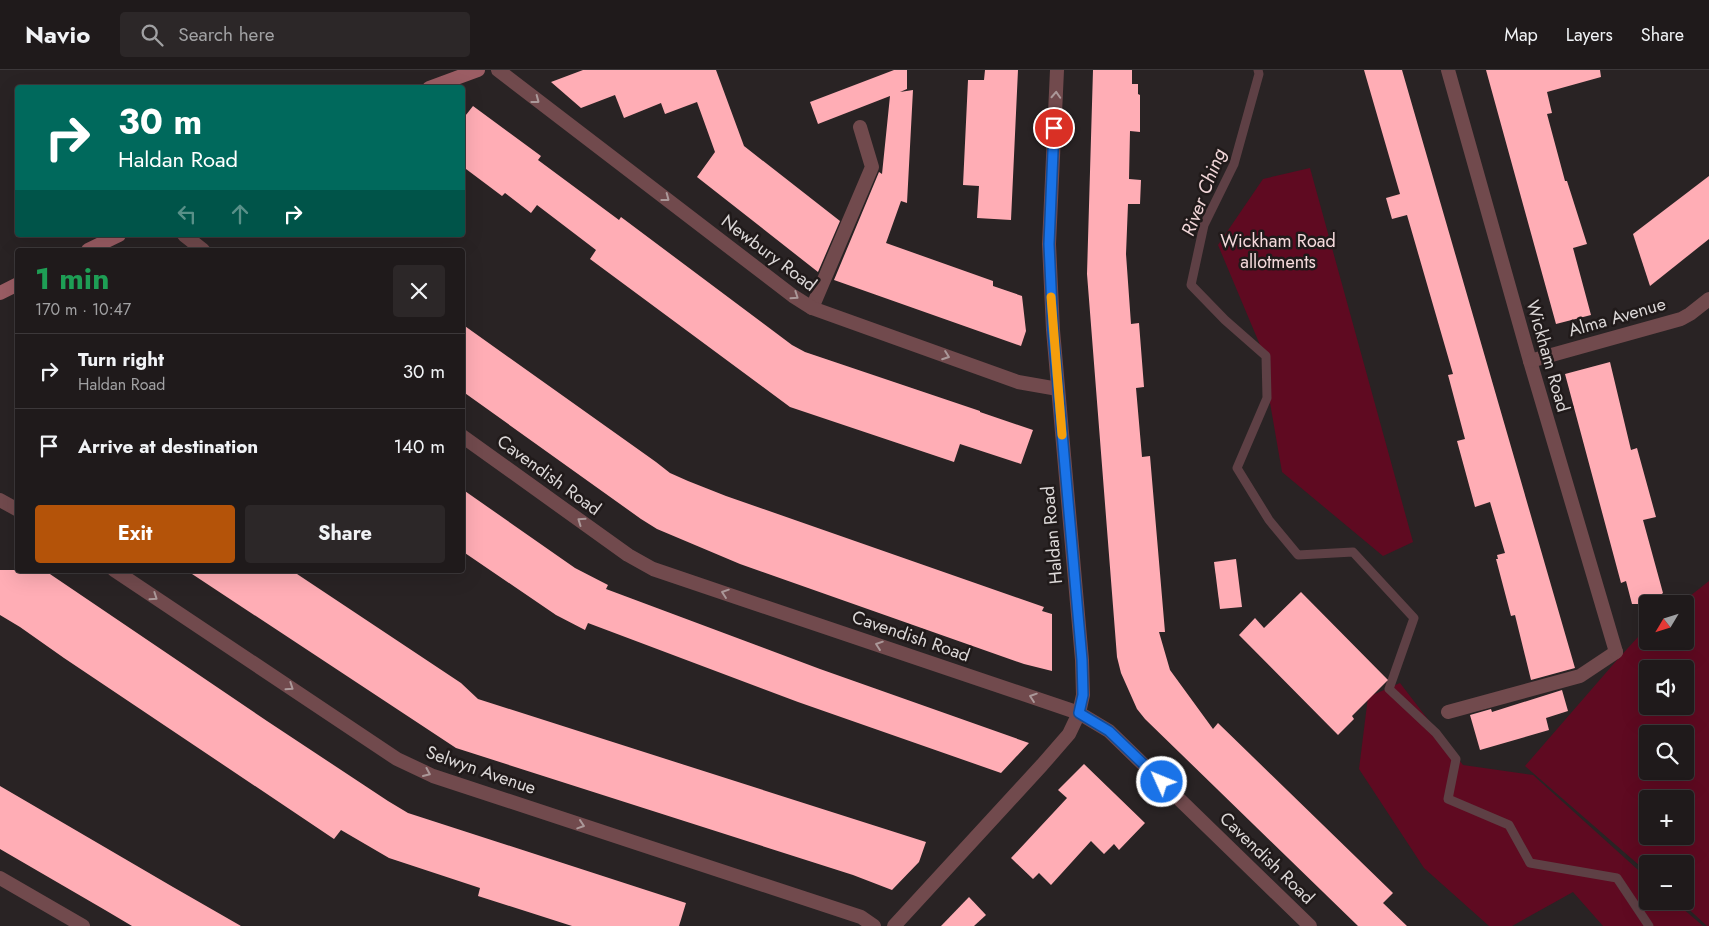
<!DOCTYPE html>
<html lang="en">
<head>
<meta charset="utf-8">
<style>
  body { margin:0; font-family:Jost,sans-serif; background:#2c2728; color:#f1f3f6; height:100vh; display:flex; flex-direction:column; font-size:19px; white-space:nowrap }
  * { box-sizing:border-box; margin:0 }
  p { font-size:16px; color:#a1a1a3 }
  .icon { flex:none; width:28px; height:28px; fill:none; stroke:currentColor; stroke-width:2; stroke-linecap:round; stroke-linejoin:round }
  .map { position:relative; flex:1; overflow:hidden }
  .drawer { position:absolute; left:15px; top:178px; width:450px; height:325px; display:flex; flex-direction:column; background:#1f1a1b; border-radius:5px; box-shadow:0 5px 20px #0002,0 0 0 1px #3c383a }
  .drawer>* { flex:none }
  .guide { position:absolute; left:15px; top:15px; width:450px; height:152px; border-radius:5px; box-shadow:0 5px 20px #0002,0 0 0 1px #3c383a; background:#00695c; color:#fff; overflow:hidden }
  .needle { width:32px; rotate:232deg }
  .buttons { position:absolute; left:1639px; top:525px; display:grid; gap:10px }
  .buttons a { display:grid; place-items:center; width:55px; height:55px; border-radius:5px; background:#1f1a1b; box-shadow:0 5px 20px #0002,0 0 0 1px #3c383a; font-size:25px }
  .pin { position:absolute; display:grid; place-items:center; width:42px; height:42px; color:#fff; margin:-21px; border:2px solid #fff; border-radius:50%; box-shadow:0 1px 5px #0007 }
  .me { position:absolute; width:55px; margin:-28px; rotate:314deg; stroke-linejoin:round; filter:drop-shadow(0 0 4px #0008) }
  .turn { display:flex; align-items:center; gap:18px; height:105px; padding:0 20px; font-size:22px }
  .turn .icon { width:65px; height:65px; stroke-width:2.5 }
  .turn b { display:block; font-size:35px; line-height:42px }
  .lanes { display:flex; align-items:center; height:48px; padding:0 20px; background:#0003; justify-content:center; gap:25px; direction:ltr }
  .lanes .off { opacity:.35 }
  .round { display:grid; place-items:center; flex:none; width:52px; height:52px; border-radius:5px; background:#2c2728 }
  .headline { display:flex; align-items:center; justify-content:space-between; height:85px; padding:0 20px }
  h1 { font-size:30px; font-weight:700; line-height:38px; color:#1e9e55 }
  .primary-button { display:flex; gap:10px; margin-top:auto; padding:10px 20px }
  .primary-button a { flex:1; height:58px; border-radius:5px; background:#b45309; color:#fff; font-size:20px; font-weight:700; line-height:58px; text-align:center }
  .primary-button a+a { background:#2c2728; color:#f1f3f6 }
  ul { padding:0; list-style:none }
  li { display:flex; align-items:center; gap:15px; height:75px; padding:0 20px; border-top:1px solid #3c383a }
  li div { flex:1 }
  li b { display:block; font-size:19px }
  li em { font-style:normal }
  header { display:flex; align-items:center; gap:30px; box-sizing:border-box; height:70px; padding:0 25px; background:#1f1a1b; border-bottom:1px solid #3c383a }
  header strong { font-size:24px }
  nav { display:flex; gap:28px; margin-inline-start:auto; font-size:18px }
  .search { width:350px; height:45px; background:#2c2728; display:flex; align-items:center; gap:12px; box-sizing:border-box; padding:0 18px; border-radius:5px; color:#a1a1a3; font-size:19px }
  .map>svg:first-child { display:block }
</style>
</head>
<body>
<header>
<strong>Navio</strong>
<div class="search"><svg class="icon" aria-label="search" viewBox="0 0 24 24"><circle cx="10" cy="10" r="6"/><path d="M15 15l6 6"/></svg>Search here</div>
<nav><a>Map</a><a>Layers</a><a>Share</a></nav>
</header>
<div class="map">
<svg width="1709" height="856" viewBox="0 0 1709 856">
  <rect width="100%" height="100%" fill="#292324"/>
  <g fill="#5f0a21" fill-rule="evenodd">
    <path d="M1310 98 1413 472 1383 486 1282 402 1260 275 1218 175 1263 109Z"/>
    <path d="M1709 511V856H1707L1680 831H1685V794H1648L1647 802 1525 696 1617 590 1638 567 1647 559 1648 571H1685V534H1680ZM1648 599H1685V636H1648ZM1648 664H1685V701H1648ZM1648 729H1685V766H1648Z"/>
    <path d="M1400 613 1463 695 1533 705 1647 808 1648 831H1674L1703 856H1603L1573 822 1512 856H1489L1424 798 1359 699 1368 627Z"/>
  </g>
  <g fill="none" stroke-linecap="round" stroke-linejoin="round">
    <path stroke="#5e4045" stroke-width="9" d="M1258 0 1259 4 1234 94 1204 155 1191 215 1225 250 1266 286 1267 328 1237 398 1269 450 1298 485 1353 482 1414 548 1389 619 1436 663 1456 689 1448 729 1509 755 1530 793 1617 808 1649 856"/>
  </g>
  <g fill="#ffadb5">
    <path d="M583 0H716L744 76 840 151 818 202 697 107 715 82 697 32 665 44 661 33 624 48 615 25 581 38 551 12Z"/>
    <path d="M894 0H907V19L900 22 913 20 907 133 901 131 886 173 993 211V216L1022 226 1026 261 1021 276 834 210 879 102 882 104 890 26 818 54 810 32Z"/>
    <path d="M985 0H1018L1011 150 977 148 979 116 963 115 968 10H984Z"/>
    <path d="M1093 0H1132V14H1138V24L1140 25V62L1130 61 1129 109 1141 110 1140 134H1128L1126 184 1131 254 1139 253 1144 317 1136 318 1142 387 1150 386 1165 562H1159L1170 600 1213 659 1218 653 1393 823 1383 833 1407 856H1358L1145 649 1137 639 1121 603 1117 587 1087 204Z"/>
    <path d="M1364 0H1402L1575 598 1531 610 1515 545 1511 546 1496 489H1498L1497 485 1505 483 1490 432 1475 437 1457 371 1465 369 1448 305 1453 304 1407 145 1392 149 1386 128 1400 124Z"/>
    <path d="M1486 0H1600L1601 7 1547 22 1552 43 1547 44 1565 111H1567L1587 174 1573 178 1591 245 1556 254Z"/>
    <path d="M473 36 541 86 538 90 619 150 621 147 792 275 805 282 980 341V342L1033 360 1021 394 960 374 954 392 790 337 590 189 596 180 537 135 531 143 505 123 502 126 462 96V50Z"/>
    <path d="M1709 106V169L1650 216 1633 164Z"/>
    <path d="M462 254 656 392 670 403 688 411 726 426 1044 537 1042 541 1052 544V601L1024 594 740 494 657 459 641 449 462 321Z"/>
    <path d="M1610 292 1631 380 1637 378 1656 447 1643 450 1663 523 1649 534H1632L1626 511 1621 513 1565 304Z"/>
    <path d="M462 419 575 498 608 515 606 519 820 599 1029 673 1001 703 798 632 588 553 585 560 556 545 462 481Z"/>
    <path d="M1236 489 1242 537 1220 539 1214 492Z"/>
    <path d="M0 500H44L267 651 388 731 408 743 686 833 679 856H572L478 826 480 818 389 788 341 760 334 769 64 588 20 557 0 545Z"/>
    <path d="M186 500H291L461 613 478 629 926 772 919 792 892 820 853 805 456 678Z"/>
    <path d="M1301 522 1388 610 1352 646 1354 649 1338 665 1239 565 1255 548 1264 558Z"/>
    <path d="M1562 620 1568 641 1546 648 1549 660 1480 680 1470 645 1491 639 1492 642Z"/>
    <path d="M1084 694 1145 753 1119 780 1114 774 1104 784 1091 771 1051 815 1039 803 1033 809 1011 788 1067 728 1058 720Z"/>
    <path d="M0 716 173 817 241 856H132L105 840 0 779Z"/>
    <path d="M969 827 986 845 974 856H941Z"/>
  </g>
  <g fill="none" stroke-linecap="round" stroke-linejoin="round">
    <g stroke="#714a4d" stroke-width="14">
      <path d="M812 238 872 97 860 57"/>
      <path d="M1448 642 1580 606 1616 582"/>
    </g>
    <g stroke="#714a4d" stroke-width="14">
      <path d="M498 0 793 226 812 238 1018 312 1058 319"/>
      <path d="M1448 0 1530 291 1616 582"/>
      <path d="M184 165 203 180"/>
      <path d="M1530 291 1681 249 1690 244 1709 229"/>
      <path d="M462 366 628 485 653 499 1079 643 1109 661 1310 856"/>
      <path d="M0 430 18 440"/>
      <path d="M114 500 397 689 433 706 861 847 874 856"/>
      <path d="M0 808 83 856"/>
      <path d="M894 856 1042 695 1069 664 1079 643 1083 625 1082 590 1053 260 1049 174 1057 0"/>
    </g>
    <g stroke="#9b5d64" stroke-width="14">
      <path d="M429 18 478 0"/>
      <path d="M88 180 119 165"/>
      <path d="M0 223 18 214"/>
    </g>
  </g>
  <defs><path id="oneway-chevron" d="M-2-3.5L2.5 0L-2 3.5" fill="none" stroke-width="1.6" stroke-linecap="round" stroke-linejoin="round" transform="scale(1.25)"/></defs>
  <g stroke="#ab9899">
    <use href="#oneway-chevron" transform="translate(1056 25) rotate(-87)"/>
    <use href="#oneway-chevron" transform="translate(536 30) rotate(37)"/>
    <use href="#oneway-chevron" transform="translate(666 128) rotate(37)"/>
    <use href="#oneway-chevron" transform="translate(795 226) rotate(34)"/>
    <use href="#oneway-chevron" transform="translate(946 286) rotate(20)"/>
    <use href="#oneway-chevron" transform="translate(581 451) rotate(-145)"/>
    <use href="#oneway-chevron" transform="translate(725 523) rotate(-161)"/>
    <use href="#oneway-chevron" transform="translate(154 527) rotate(34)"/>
    <use href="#oneway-chevron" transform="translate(879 575) rotate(-161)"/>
    <use href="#oneway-chevron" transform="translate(290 617) rotate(34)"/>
    <use href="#oneway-chevron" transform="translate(1033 627) rotate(-161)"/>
    <use href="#oneway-chevron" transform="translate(427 703) rotate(24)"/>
    <use href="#oneway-chevron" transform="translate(581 755) rotate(18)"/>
  </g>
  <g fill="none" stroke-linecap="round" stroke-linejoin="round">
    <g stroke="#114b97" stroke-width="12">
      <path id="route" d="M1054 58 1049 174 1053 260 1082 590 1083 625 1079 643 1109 661 1162 712"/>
    </g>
    <use href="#route" stroke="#1a73e8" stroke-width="9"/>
    <path stroke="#f59e0b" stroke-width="9" d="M1051 227 1062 365"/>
  </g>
  <g text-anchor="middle" stroke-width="5" stroke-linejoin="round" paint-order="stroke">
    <g font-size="18" fill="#f5dadc" stroke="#201a1a">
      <text x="1278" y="177">Wickham Road<tspan x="1278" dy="21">allotments</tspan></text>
    </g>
    <g font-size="18" fill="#dbd7d7" stroke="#201a1a">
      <text transform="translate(769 183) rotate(37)" y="6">Newbury Road</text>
      <text transform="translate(1617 247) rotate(-16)" y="6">Alma Avenue</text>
      <text transform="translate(1548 286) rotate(74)" y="6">Wickham Road</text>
      <text transform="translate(549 405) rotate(36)" y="6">Cavendish Road</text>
      <text transform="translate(1052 465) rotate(-95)" y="6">Haldan Road</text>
      <text transform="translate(911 566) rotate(19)" y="6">Cavendish Road</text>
      <text transform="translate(481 700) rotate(19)" y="6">Selwyn Avenue</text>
      <text transform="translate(1267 788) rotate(44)" y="6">Cavendish Road</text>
    </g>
    <g font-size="19" font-style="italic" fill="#f2d7d9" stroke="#201a1a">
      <text transform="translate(1203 122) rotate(-69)" y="7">River Ching</text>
    </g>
  </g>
</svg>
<div class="buttons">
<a><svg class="needle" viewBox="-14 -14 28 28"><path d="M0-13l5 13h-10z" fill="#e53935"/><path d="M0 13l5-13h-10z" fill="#a1a1a3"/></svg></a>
<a><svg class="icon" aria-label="sound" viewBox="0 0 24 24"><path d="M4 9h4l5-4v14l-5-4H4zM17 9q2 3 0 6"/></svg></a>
<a><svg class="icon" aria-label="search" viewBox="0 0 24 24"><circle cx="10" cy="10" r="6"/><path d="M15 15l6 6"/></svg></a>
<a>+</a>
<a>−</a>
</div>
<div class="pin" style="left:1054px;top:58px;background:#d93025"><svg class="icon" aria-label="arrive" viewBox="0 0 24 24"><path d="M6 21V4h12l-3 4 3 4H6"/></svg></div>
<svg class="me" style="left:1162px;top:712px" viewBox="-20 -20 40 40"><circle r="17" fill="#1a73e8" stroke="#fff" stroke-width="3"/><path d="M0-11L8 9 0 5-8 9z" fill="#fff"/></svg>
<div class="guide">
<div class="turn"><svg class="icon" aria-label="right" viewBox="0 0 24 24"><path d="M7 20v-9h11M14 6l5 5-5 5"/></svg><div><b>30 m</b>Haldan Road</div></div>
<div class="lanes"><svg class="icon off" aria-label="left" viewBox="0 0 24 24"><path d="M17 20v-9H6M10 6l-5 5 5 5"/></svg><svg class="icon off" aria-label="ahead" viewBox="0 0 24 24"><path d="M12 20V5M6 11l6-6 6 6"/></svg><svg class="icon" aria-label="right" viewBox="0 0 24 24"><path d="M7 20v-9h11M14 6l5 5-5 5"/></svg></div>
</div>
<section class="drawer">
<div class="headline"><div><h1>1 min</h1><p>170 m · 10:47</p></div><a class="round"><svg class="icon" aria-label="close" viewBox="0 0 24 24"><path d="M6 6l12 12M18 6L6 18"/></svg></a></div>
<ul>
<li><svg class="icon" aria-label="right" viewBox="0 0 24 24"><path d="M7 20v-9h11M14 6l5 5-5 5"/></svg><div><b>Turn right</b><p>Haldan Road</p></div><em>30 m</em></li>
<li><svg class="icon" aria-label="arrive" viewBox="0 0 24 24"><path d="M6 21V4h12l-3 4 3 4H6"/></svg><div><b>Arrive at destination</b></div><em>140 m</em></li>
</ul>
<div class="primary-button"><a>Exit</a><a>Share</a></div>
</section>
</div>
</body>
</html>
